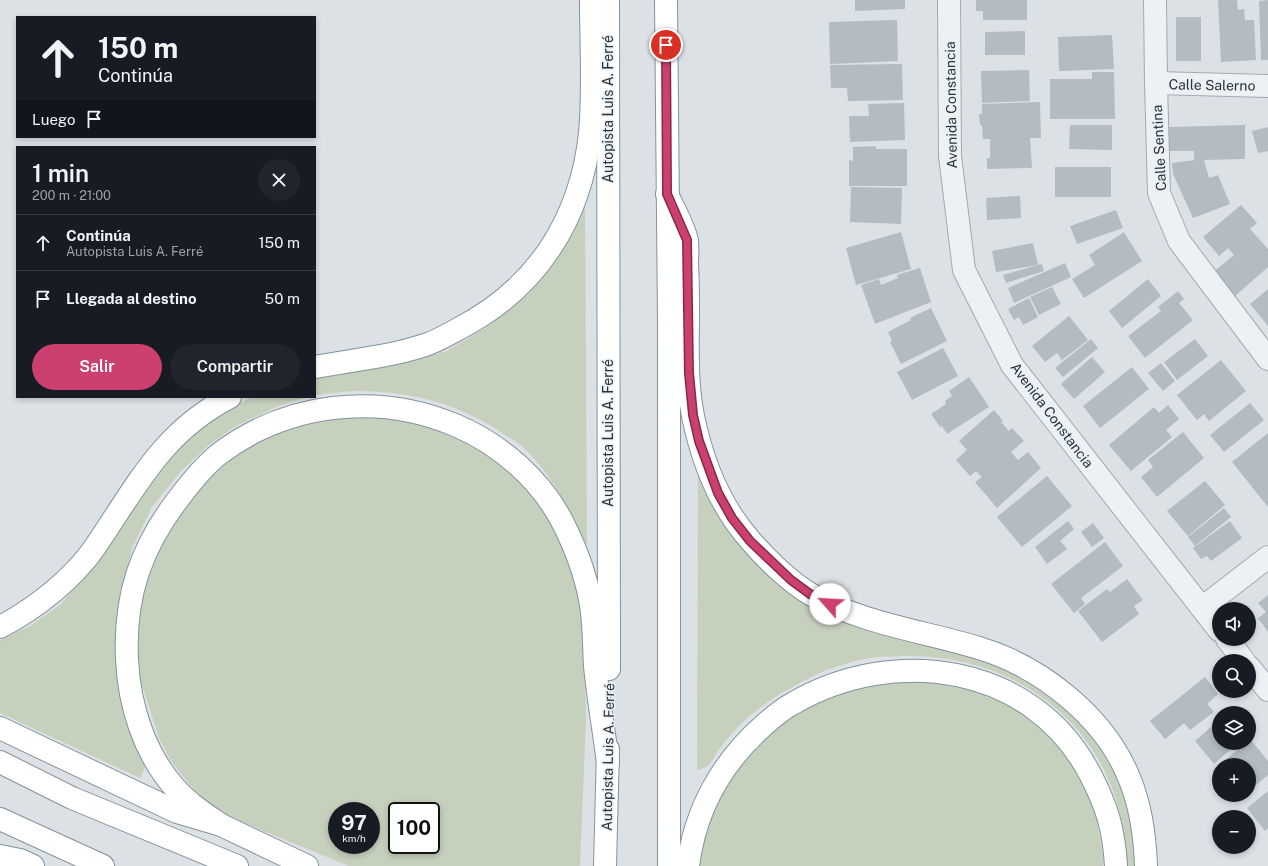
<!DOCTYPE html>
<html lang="es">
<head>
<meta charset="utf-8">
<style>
  body { margin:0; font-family:"Public Sans",sans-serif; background:#20242c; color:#f1f3f6; height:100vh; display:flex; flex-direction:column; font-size:15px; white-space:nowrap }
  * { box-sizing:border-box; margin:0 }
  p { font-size:13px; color:#9ea1a6 }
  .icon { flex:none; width:22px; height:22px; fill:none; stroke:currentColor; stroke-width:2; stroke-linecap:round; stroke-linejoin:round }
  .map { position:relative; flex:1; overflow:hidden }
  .details { position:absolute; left:16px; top:146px; width:300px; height:252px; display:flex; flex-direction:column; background:#171b24; border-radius:0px; box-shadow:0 2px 6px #0003 }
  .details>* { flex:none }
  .top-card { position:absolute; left:16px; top:16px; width:300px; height:122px; border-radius:0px; box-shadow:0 2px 6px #0003; background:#171b24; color:#f1f3f6; overflow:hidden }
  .fabs { position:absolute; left:1212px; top:602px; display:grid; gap:8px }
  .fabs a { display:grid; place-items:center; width:44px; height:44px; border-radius:50%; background:#171b24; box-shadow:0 2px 6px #0003; font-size:20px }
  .speed { position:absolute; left:328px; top:802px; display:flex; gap:8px; font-size:20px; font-weight:700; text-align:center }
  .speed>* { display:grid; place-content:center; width:52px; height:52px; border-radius:50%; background:#171b24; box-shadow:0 2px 6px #0003; line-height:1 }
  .speed small { font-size:10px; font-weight:400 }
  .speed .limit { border:2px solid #111; border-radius:6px; background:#fff; color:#111 }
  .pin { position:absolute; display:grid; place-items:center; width:34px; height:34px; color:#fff; margin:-17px; border:2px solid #fff; border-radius:50%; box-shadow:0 1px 4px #0007 }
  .me { position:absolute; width:44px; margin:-22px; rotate:296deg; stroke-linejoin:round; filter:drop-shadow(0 0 3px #0008) }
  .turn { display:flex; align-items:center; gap:14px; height:84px; padding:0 16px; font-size:18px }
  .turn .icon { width:52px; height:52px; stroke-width:2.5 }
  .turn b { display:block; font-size:28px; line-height:34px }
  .then { display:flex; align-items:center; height:38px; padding:0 16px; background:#0003; gap:8px; font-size:15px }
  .round { display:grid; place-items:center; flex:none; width:42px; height:42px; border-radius:21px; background:#20242c }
  .headline { display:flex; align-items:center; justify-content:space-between; height:68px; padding:0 16px }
  h1 { font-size:24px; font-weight:600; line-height:30px }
  .button { display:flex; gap:8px; margin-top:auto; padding:8px 16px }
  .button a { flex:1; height:46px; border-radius:24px; background:#cb406e; color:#fff; font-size:16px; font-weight:600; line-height:46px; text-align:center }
  .button a+a { background:#20242c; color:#f1f3f6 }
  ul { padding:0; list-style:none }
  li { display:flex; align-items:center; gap:12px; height:56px; padding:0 16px; border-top:1px solid #363941 }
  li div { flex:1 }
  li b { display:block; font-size:15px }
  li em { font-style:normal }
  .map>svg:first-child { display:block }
</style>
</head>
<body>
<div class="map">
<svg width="1268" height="866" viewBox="0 0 1268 866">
  <rect width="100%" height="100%" fill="#dce1e6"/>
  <g fill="#c5d0bd" fill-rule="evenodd">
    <path d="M585 200 587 546C570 510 552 475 523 447 516 440 504 435 496 429 453 402 407 391 357 391 343 391 329 394 315 395V377L404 363 447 351 490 325 530 292 566 244Z"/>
    <path d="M252 397H307L276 407 236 426 209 445 181 471 152 507 132 548 116 615V675L131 728 147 763 140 778 0 713V641L30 626 61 604 94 565 168 458 197 431 227 410Z"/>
    <path d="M357 414 401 419 453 435 482 451 508 469 554 522 579 580 584 627 586 719 580 866H349L230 817 200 798 171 761 159 738 141 682 137 649V614L143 580 172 520 214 471 263 437 309 422ZM337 811H371V845H337ZM397 811H431V845H397Z"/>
    <path d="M698 470 796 596 839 620 877 633 966 652 1035 683 1086 726 1109 762 1118 778 1126 799 1132 822 1137 866H1126C1126 740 1027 653 903 656 894 657 884 656 876 657 856 660 835 666 818 674 790 687 762 703 740 725 733 732 726 740 720 748 716 753 713 761 708 765 705 768 700 769 697 771Z"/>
    <path d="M908 681 933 682 973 691 1005 704 1024 714 1056 740 1080 777 1096 814 1104 860 1103 866H698C704 807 746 746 795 714 807 706 821 701 834 696 841 693 849 689 857 687 874 684 891 683 908 681Z"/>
  </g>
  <g fill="#b3bcc2">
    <path d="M855 0H905V9L855 11Z"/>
    <path d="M976 0H1027V20H983V11H976Z"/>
    <path d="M1218 0H1237L1238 10 1244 9 1245 20H1254L1256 60 1221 62Z"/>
    <path d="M1268 0V60H1261L1259 1Z"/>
    <rect x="1176" y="17" width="25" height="44"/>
    <path d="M897 20 898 61 830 64 829 22Z"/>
    <path d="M1025 31V55H985V32Z"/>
    <path d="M1112 35 1114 69 1059 71 1058 37Z"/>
    <path d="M902 64 903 100 848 101 847 88H831L830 65Z"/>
    <path d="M1029 70 1030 101 982 103 981 71Z"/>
    <path d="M1092 72H1114L1115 119H1050V79H1092Z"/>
    <path d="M1040 102 1041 138H1030L1032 168 987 169V158H990V139H983L982 125H980L979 114H982V104Z"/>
    <path d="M904 103 905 140 850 142 849 116H869L868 104Z"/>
    <path d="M1070 125H1112V150L1069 149Z"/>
    <path d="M1245 125V159L1204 160 1209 178 1218 175 1230 204 1193 218 1173 174 1172 163 1194 160V151H1169L1168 127Z"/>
    <path d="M1268 127V151L1258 153 1252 131Z"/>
    <path d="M876 146V149H907V186H849V160L853 161V147Z"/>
    <rect x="1055" y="167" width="56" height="30"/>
    <path d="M851 187 902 188 901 224 850 222Z"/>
    <path d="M1020 196 1021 218 987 220 986 198Z"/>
    <path d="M1241 205 1257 223 1250 229 1268 249V267L1234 297 1213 272 1234 255 1228 248 1219 256 1203 237Z"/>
    <path d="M1116 210 1123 228 1077 244 1070 226Z"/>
    <path d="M901 232 911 269 856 285 846 248Z"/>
    <path d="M1124 232 1142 261 1084 298 1072 279 1095 265 1089 255Z"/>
    <path d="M1033 243 1038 265 996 272 992 251Z"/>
    <path d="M1065 263 1071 277 1014 303 1008 288Z"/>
    <path d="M1042 264 1044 271 1006 283 1003 275Z"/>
    <path d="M920 268 931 302 875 324 861 285 879 279 881 285 898 278 897 275Z"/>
    <path d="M1148 279 1161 296 1122 328 1109 311Z"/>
    <path d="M1052 287 1061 304 1039 315 1030 297Z"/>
    <path d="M1268 289V326L1250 304Z"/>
    <path d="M1178 291 1184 299 1179 303 1193 320 1145 358 1128 336 1161 311 1158 307Z"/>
    <path d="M1029 298 1038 317 1023 325 1019 317 1014 320 1008 309Z"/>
    <path d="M931 308 947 341 901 364 890 342 892 341 888 332 911 320 910 318Z"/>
    <path d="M1069 316 1088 340 1062 360 1057 353 1045 362 1032 346Z"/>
    <path d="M1091 339 1098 348 1063 377 1055 368Z"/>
    <path d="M1195 339 1208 356 1177 380 1164 362Z"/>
    <path d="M943 348 958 376 912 400 897 372Z"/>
    <path d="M1092 357 1105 372 1074 399 1061 384Z"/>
    <path d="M1221 360 1246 391 1209 421 1204 414 1197 420 1177 395Z"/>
    <path d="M1161 363 1175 381 1163 391 1148 373Z"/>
    <path d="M1132 367 1149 389 1100 428 1083 406Z"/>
    <path d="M969 377 989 407 947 434 942 426 940 427 931 414 946 404 945 401 952 396 949 391Z"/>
    <path d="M1250 403 1264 420 1224 452 1210 435Z"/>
    <path d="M1168 405 1179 419 1166 430 1172 437 1131 471 1109 445 1154 407 1159 413Z"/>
    <path d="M994 410 1003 421 1001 422 1009 431 1012 428 1024 441 1011 452 1018 460 1028 452 1041 468 997 508 975 482 982 477 976 471 970 476 956 460 967 450 959 441Z"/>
    <path d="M1183 432 1204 458 1157 497 1141 477 1153 467 1148 460Z"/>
    <path d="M1268 433V507L1232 462Z"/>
    <path d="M1047 476 1072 506 1022 547 997 517Z"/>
    <path d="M1205 481 1225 505 1188 536 1167 511Z"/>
    <path d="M1224 508 1231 517 1195 546 1188 537Z"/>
    <path d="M1068 521 1074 529 1060 541 1067 549 1047 564 1035 547Z"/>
    <path d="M1230 521 1242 538 1211 561 1207 556 1201 559 1193 548Z"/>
    <path d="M1093 523 1104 538 1092 547 1081 532Z"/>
    <path d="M1105 542 1123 566 1081 598 1085 604 1074 613 1051 584Z"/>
    <path d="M1127 579 1143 600 1134 606 1139 614 1102 642 1078 611 1107 589 1110 592Z"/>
    <path d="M1268 595V632L1258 618 1266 612 1258 603Z"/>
    <path d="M1205 677 1218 694 1207 704 1214 712 1190 730 1184 723 1165 739 1150 721Z"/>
    <path d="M1219 720V743H1238L1214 764 1195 741Z"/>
    <path d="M1250 739 1268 761V775L1249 791V765H1219V778L1213 770 1246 743H1249Z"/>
    <path d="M1268 791V828L1265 831 1247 808Z"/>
  </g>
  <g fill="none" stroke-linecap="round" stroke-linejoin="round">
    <g stroke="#a2a9b0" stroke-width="24">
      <g id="minor">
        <path d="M949 0 950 156 964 270 1012 365 1219 630"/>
        <path d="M1155 0 1156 83 1159 193 1179 241 1268 359"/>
        <path d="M1156 83 1268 86"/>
        <path d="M1202 608 1268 557"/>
        <path d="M1227 639 1244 661"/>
        <path d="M1249 667 1268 690"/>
      </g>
    </g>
    <g stroke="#83929c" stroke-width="24">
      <g id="motorway">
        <path d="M608 0 609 669"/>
        <path d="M666 0 669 322V866"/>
        <path d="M667 194C673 207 685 228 687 241 688 248 687 257 687 264 688 279 688 295 688 310 688 345 686 381 693 416 702 460 720 506 750 540 766 559 791 583 812 595 864 624 923 631 979 648 1042 667 1106 718 1130 780 1141 807 1145 838 1146 866"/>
        <path d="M315 367C352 360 389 357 425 345 437 341 449 334 460 328 537 288 581 219 590 133 594 89 591 44 591 0"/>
        <path d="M0 627C35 609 73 579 95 547 136 487 162 432 230 397"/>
        <path d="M0 728 177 812 221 825 307 866"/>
        <path d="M0 762 72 798 237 866"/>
        <path d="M0 819 103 866"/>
        <path d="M221 825C205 814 188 803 175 788 144 753 129 705 127 659 124 596 141 547 179 498 191 482 204 466 219 454 286 403 377 392 455 425 500 444 542 480 564 525 578 553 588 581 592 612 594 630 594 648 595 666 598 698 604 731 608 763"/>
        <path d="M0 856 20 860 33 866"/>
        <path d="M605 866 608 749"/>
        <path d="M688 866C695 810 722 762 764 725 772 718 782 709 792 704 894 644 1033 664 1090 774 1107 806 1114 830 1116 866"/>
      </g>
    </g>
    <use href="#minor" stroke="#eef1f4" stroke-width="22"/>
    <use href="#motorway" stroke="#fff" stroke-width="22"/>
  </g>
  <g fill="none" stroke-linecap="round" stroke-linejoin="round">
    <g stroke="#842a48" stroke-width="10">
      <path id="route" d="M666 45 667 194 687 240 689 373 693 415 699 441 718 493 732 518 750 541 791 580 810 594 830 604"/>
    </g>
    <use href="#route" stroke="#cb406e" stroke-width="7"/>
  </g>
  <g text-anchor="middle" stroke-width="3" stroke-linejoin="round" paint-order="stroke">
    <g font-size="14" fill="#26323c" stroke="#ebf0f4">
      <text transform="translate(1212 85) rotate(1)" y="5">Calle Salerno</text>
      <text transform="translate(951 105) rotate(-91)" y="5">Avenida Constancia</text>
      <text transform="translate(608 109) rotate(-90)" y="5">Autopista Luis A. Ferré</text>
      <text transform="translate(1159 148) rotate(-93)" y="5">Calle Sentina</text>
      <text transform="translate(1052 415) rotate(53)" y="5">Avenida Constancia</text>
      <text transform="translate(608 433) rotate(-90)" y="5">Autopista Luis A. Ferré</text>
      <text transform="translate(608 757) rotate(-89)" y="5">Autopista Luis A. Ferré</text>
    </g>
  </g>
</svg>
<div class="fabs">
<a><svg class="icon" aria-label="sound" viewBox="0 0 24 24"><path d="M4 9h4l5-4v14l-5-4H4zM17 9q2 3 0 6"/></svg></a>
<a><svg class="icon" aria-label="search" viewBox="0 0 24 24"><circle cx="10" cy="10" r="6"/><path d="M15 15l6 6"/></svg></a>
<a><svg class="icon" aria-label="layers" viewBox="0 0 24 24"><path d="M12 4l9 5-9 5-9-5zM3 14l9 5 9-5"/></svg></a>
<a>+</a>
<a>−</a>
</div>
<div class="speed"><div>97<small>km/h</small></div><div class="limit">100</div></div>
<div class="pin" style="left:666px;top:45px;background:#d93025"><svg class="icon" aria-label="arrive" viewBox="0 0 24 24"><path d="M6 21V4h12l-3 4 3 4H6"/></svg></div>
<svg class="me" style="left:830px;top:604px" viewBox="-20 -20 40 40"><circle r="19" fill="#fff"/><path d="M0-13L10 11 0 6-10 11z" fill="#cb406e"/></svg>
<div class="top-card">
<div class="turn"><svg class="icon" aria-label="ahead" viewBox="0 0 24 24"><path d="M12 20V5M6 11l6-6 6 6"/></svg><div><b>150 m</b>Continúa</div></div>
<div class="then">Luego<svg class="icon" aria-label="arrive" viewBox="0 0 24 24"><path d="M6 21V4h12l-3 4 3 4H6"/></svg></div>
</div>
<section class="details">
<div class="headline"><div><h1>1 min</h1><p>200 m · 21:00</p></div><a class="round"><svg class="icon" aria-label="close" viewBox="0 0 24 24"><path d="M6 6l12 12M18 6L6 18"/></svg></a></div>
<ul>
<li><svg class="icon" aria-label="ahead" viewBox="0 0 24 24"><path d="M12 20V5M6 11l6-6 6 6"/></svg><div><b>Continúa</b><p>Autopista Luis A. Ferré</p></div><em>150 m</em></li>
<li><svg class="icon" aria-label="arrive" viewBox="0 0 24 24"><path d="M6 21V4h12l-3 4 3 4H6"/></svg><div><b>Llegada al destino</b></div><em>50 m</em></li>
</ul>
<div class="button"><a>Salir</a><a>Compartir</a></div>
</section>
</div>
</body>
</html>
